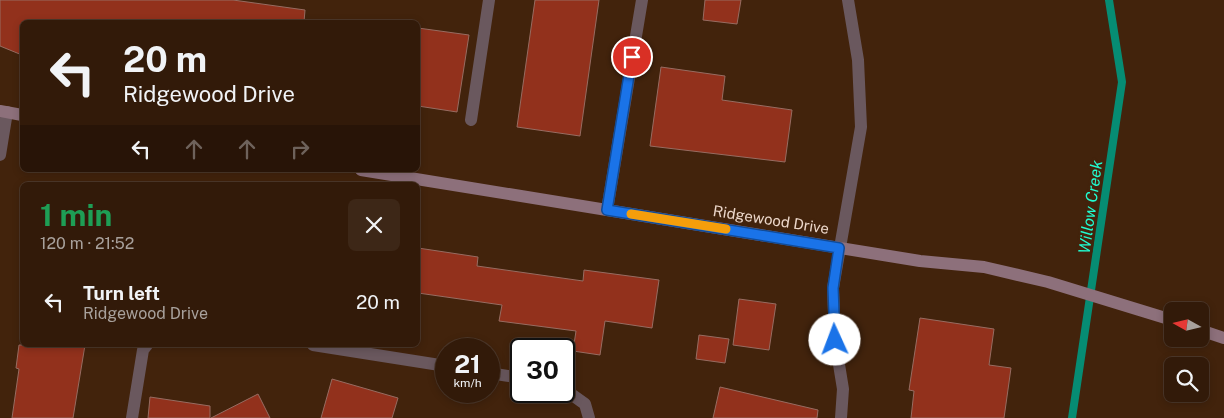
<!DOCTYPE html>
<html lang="en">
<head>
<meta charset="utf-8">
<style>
  body { margin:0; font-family:"Public Sans",sans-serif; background:#3d2717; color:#f1f3f6; height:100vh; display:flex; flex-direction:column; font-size:19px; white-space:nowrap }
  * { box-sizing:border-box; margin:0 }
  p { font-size:16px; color:#a8a19c }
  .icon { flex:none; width:28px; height:28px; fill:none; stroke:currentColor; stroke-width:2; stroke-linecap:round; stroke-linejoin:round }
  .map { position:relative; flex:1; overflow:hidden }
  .panel { position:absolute; left:20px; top:182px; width:400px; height:165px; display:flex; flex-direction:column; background:#321a09; border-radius:8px; box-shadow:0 2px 8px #0003,0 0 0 1px #4d382a }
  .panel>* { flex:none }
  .top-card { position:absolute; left:20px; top:20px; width:400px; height:152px; border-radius:8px; box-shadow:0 2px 8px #0003,0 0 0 1px #4d382a; background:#321a09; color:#f1f3f6; overflow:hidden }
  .needle { width:32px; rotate:278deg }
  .controls { position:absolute; left:1164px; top:302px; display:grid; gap:10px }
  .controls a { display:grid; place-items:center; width:45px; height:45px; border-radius:8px; background:#321a09; box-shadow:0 2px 8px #0003,0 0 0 1px #4d382a; font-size:25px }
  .speed { position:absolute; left:435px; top:338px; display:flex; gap:10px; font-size:25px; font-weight:700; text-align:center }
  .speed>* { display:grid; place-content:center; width:65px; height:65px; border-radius:50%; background:#321a09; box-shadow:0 2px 8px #0003,0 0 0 1px #4d382a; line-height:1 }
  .speed small { font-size:12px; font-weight:400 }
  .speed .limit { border:2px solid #111; border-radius:8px; background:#fff; color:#111 }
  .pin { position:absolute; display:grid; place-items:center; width:42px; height:42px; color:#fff; margin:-21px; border:2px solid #fff; border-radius:50%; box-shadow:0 1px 5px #0007 }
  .me { position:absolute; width:55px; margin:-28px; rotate:358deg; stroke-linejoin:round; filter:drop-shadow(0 0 4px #0008) }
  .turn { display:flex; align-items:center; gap:18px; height:105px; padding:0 20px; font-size:22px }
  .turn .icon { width:65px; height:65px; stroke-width:2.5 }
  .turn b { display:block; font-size:35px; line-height:42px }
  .lanes { display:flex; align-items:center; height:48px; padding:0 20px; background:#0003; justify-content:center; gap:25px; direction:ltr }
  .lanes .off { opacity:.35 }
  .round { display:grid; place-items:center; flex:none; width:52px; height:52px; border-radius:8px; background:#3d2717 }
  .overview { display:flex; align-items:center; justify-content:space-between; height:85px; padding:0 20px }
  h1 { font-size:30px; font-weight:700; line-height:38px; color:#1e9e55 }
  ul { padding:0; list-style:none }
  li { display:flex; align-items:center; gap:15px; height:70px; padding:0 20px }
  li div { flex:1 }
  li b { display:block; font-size:19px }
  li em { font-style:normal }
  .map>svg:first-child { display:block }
</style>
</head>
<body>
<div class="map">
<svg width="1224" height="418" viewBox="0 0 1224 418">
  <rect width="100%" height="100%" fill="#42230c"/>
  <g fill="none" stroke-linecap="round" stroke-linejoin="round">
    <path stroke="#068c73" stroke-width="8" d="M1072 418 1122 82 1109 0"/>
  </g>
  <g fill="#92311c" stroke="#976c61">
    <path d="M0 0H233L305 10 304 22H22V55L0 46Z"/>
    <path d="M535 0H599L580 136 517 127Z"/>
    <path d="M705 0H741L737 24 703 20Z"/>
    <path d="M418 28 469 35 457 112 418 106Z"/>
    <path d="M661 67 725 76 722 100 792 110 785 162 650 146Z"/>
    <path d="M418 248 478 257 477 266 583 281 584 270 659 280 652 328 605 321 600 355 573 351 576 331 499 321 502 305 418 293Z"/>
    <path d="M739 299 776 304 769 350 733 345Z"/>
    <path d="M920 318 994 329 989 365 1011 368 1004 418H911L914 391 909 390Z"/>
    <path d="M699 335 729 339 725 363 696 359Z"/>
    <path d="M19 345H85L73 418H12L19 369 16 368Z"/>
    <path d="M332 379 398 398 392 418H321Z"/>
    <path d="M720 387 818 410 817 418H713Z"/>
    <path d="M258 394 270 418H211Z"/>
    <path d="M150 397 210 406V418H148Z"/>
  </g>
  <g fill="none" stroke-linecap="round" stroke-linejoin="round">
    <g stroke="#6a585e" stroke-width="12">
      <path d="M471 120 489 0"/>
      <path d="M607 210 642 0"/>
      <path d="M313 345 446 366"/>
      <path d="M489 373 521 378"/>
      <path d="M564 389 585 404 589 418"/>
      <path d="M132 418 143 350 147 345"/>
    </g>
    <g stroke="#6a585e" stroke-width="12">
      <path d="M0 155 7 112"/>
      <path d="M841 418 843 389 835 340 833 288 861 127 858 60 848 0"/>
    </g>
    <g stroke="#8d707b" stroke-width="12">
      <path d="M0 111 22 115"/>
      <path d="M361 170 920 261 984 267 1048 282 1172 320"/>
      <path d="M1200 330 1224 338"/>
    </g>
  </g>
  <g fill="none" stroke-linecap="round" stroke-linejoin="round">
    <g stroke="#114b97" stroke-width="12">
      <path id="route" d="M632 57 607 210 839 248 833 288 835 340"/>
    </g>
    <use href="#route" stroke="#1a73e8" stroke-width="9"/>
    <path stroke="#f59e0b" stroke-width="9" d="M631 214 726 229"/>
  </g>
  <g text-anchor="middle" stroke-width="5" stroke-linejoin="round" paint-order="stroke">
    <g font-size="15" fill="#ebd6c9" stroke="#42230c">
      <text transform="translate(771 220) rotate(9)" y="5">Ridgewood Drive</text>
    </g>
    <g font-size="16" font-style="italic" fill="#21fcd1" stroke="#42230c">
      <text transform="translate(1090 207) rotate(-82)" y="6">Willow Creek</text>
    </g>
  </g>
</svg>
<div class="controls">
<a><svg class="needle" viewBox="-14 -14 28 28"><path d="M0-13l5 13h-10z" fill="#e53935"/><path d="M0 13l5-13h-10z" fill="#a8a19c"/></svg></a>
<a><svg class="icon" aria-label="search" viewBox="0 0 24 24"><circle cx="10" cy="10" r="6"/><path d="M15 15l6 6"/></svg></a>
</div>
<div class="speed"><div>21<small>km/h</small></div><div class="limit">30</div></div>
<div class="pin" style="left:632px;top:57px;background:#d93025"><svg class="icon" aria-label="arrive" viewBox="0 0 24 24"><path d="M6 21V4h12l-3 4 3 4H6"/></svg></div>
<svg class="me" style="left:835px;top:340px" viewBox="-20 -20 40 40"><circle r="19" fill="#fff"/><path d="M0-13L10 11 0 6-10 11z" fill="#1a73e8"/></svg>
<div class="top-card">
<div class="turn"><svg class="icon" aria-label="left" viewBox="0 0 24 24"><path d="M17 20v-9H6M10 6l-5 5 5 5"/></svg><div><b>20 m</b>Ridgewood Drive</div></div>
<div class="lanes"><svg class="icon" aria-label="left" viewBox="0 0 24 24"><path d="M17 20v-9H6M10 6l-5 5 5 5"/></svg><svg class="icon off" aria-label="ahead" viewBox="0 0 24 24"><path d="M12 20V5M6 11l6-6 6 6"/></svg><svg class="icon off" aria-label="ahead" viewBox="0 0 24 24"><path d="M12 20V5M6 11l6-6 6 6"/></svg><svg class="icon off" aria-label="right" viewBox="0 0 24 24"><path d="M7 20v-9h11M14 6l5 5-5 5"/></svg></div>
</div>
<section class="panel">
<div class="overview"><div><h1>1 min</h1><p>120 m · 21:52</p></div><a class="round"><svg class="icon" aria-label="close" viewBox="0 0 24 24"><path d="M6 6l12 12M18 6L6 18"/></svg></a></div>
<ul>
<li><svg class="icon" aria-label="left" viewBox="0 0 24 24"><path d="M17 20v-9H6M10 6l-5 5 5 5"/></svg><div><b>Turn left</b><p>Ridgewood Drive</p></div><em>20 m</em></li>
</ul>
</section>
</div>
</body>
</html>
